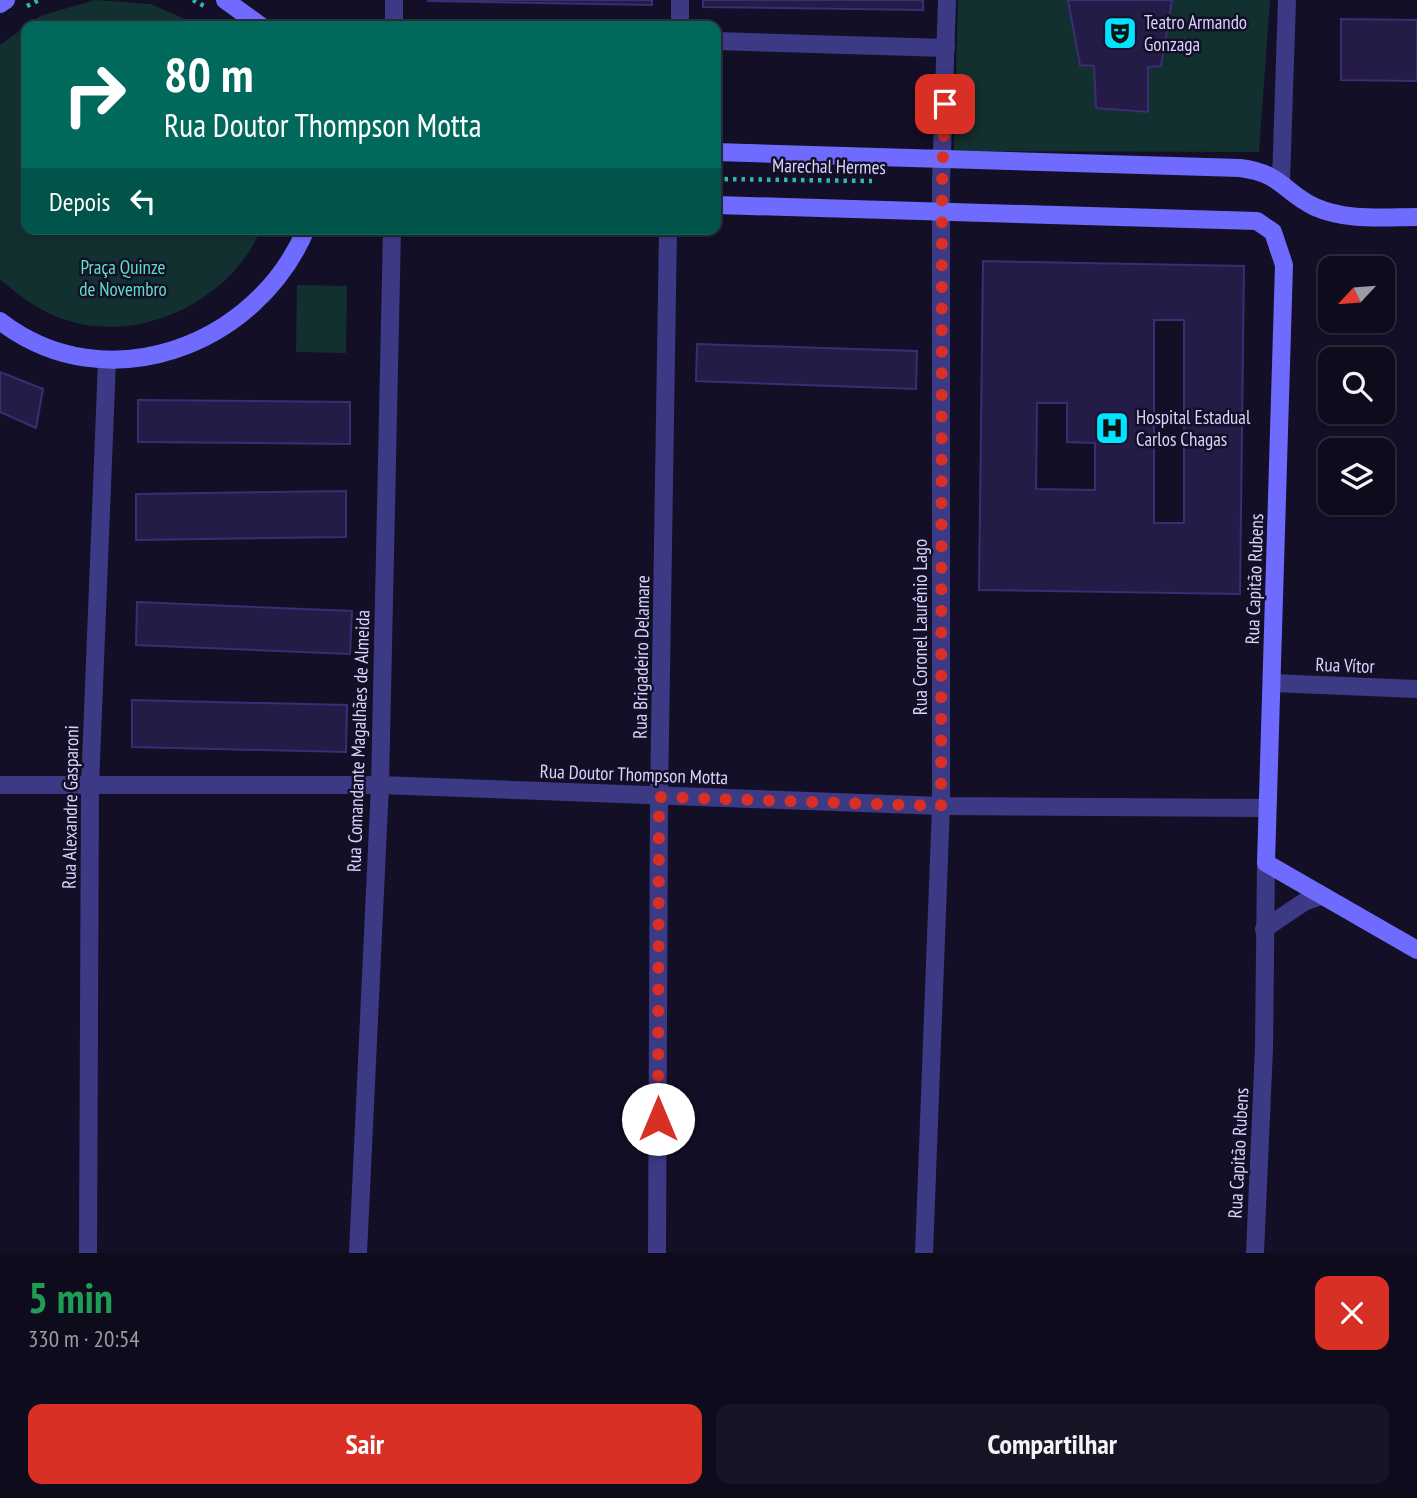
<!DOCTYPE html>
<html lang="pt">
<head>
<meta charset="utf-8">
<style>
  body { margin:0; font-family:"PT Sans Narrow",sans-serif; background:#171425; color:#f1f3f6; height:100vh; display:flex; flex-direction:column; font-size:26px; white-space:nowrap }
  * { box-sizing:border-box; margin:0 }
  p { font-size:23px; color:#9b9ba3 }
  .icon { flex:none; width:38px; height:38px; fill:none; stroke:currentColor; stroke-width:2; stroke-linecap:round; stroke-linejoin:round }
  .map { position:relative; height:1253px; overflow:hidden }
  .drawer { display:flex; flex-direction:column; background:#0e0b1c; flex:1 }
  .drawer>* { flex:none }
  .guide { position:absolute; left:21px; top:21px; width:700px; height:214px; border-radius:14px; box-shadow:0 2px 5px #0004,0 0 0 2px #2e2b3b; background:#00695c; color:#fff; overflow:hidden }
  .needle { width:46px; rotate:244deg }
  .fabs { position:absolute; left:1318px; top:256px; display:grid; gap:14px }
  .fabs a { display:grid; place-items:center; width:77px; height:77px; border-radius:14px; background:#0e0b1c; box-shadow:0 2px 5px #0004,0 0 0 2px #2e2b3b; font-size:35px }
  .pin { position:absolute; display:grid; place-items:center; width:60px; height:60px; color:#fff; margin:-30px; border-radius:14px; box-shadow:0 4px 10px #0006 }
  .me { position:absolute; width:77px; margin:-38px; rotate:0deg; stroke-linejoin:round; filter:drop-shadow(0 0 5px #0008) }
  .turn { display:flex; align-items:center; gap:24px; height:147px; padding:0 28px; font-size:32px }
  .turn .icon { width:91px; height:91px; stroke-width:2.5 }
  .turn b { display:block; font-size:49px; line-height:60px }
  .then { display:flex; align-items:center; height:66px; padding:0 28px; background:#0003; gap:14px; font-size:26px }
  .round { display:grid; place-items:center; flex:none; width:74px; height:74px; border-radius:14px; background:#171425 }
  .summary { display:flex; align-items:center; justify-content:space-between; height:119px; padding:0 28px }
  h1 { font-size:42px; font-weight:700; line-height:52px; color:#1e9e55 }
  .cta { display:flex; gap:14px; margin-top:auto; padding:14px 28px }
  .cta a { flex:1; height:80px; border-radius:14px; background:#d93025; color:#fff; font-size:28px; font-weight:700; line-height:80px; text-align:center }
  .cta a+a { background:#171425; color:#f1f3f6 }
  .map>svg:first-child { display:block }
</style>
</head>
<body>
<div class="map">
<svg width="1417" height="1253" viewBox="0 0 1417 1253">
  <rect width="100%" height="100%" fill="#130f26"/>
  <g fill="#12302f">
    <path d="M95 0 151 4 201 26H26V229H261C233 298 145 342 73 322 45 315 21 298 0 279V45L40 16Z"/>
    <path d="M958 0H1270L1259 152 954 151Z"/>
    <path d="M297 285 347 286 346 353 296 352Z"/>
  </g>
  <g fill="#241b47" stroke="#3b2d73" stroke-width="2" fill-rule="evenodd">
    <path d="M428 0H652V5L428 1Z"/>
    <path d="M703 0H923V10L703 7Z"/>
    <path d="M1068 0H1172L1161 66 1148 67V112L1096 108 1094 66 1080 65Z"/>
    <path d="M1341 19 1417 20V81L1341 80Z"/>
    <path d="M983 261 1244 266 1240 594 979 590ZM1154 320H1184V523H1154ZM1037 403H1067V442L1095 443V490L1036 489Z"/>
    <path d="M697 344 917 351 916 389 696 381Z"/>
    <path d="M0 372 43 389 36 428 0 412Z"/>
    <path d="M138 400 350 402V444L138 442Z"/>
    <path d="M346 491V537L136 540V494Z"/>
    <path d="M137 602 352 611 350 654 136 645Z"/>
    <path d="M132 700 347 705 346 752 132 747Z"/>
  </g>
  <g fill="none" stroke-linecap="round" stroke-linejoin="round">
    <g stroke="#2fb8b0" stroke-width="4.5" stroke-dasharray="3.5 5" stroke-linecap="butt">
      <path d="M193 0 206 7"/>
      <path d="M27 6 39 0"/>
      <path d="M716 179 872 181"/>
    </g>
    <g stroke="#3d3a85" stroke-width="18">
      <path d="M394 26V0"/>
      <path d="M680 26V0"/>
      <path d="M716 41 946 48"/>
      <path d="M1281 181 1287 0"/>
      <path d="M1272 683 1417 689"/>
      <path d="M0 785H380L941 806 1267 808"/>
      <path d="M1264 929 1304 902 1321 896"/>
      <path d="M88 1253 90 786 107 361"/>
      <path d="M358 1253 380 785 392 229"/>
      <path d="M657 1253 659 797 668 229"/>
      <path d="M924 1253 941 806V182L947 0"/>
      <path d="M1255 1253 1264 1048 1266 863"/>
    </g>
    <g stroke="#6f6bff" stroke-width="18">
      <path d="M225 0 261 26"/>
      <path d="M0 4 6 0"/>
      <path d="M716 152 1240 168C1282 173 1284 193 1315 207 1346 221 1384 217 1417 217"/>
      <path d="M716 205 1257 221 1273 232 1284 265 1266 863 1417 950"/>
      <path d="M0 321C106 403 257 346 306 229"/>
    </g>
  </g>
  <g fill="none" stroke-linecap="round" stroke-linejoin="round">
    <path stroke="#d93025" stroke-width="12" stroke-dasharray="0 21.6" d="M658 1119 659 797 941 806 942 182 945 104"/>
  </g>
  <defs>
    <g id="theatre-square" transform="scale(1.75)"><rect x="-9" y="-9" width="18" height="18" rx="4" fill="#00e5ff" stroke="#130f26"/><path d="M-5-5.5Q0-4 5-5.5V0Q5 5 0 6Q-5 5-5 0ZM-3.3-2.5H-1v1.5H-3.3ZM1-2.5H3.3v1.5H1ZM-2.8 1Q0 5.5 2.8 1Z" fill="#111"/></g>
    <g id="hospital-square" transform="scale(1.75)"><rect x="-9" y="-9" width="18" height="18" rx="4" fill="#00e5ff" stroke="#130f26"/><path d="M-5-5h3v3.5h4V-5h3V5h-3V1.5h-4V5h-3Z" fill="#111"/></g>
  </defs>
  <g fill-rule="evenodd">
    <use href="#theatre-square" x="1120" y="33"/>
    <use href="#hospital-square" x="1112" y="428"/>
  </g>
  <g text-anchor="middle" stroke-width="5" stroke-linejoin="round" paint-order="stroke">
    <g font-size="19" fill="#d9d4ff" stroke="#130f26" text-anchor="start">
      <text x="1144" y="29">Teatro Armando<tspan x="1144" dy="22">Gonzaga</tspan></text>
      <text x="1136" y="424">Hospital Estadual<tspan x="1136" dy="22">Carlos Chagas</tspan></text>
    </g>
    <g font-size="19" fill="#d9d4ff" stroke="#130f26">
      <text transform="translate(829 166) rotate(1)" y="7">Marechal Hermes</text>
      <text transform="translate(1254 579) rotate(-88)" y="7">Rua Capitão Rubens</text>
      <text transform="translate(920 627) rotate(-90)" y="7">Rua Coronel Laurênio Lago</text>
      <text transform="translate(641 657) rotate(-89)" y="7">Rua Brigadeiro Delamare</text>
      <text transform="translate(1345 665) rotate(2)" y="7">Rua Vítor</text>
      <text transform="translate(358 741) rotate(-88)" y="7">Rua Comandante Magalhães de Almeida</text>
      <text transform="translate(634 774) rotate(2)" y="7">Rua Doutor Thompson Motta</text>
      <text transform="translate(70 807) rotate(-89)" y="7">Rua Alexandre Gasparoni</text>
      <text transform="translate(1238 1153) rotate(-87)" y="7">Rua Capitão Rubens</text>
    </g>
    <g font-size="19" fill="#5fe0c0" stroke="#130f26">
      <text x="123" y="274">Praça Quinze<tspan x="123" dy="22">de Novembro</tspan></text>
    </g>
  </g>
</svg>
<div class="fabs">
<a><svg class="needle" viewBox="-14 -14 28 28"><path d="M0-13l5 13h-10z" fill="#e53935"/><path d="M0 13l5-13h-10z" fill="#9b9ba3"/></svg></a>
<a><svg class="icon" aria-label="search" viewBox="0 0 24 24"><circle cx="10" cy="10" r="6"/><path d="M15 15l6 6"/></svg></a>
<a><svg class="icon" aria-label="layers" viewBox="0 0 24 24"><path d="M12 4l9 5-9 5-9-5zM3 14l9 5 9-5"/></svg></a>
</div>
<div class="pin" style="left:945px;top:104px;background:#d93025"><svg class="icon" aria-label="arrive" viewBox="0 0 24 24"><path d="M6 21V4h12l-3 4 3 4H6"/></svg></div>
<svg class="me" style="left:658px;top:1119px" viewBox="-20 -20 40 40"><circle r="19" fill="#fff"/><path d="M0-13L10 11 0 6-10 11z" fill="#d93025"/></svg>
<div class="guide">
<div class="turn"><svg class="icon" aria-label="right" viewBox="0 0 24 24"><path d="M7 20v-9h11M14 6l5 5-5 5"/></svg><div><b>80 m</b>Rua Doutor Thompson Motta</div></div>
<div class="then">Depois<svg class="icon" aria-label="left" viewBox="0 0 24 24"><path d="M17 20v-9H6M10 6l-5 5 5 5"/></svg></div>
</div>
</div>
<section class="drawer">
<div class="summary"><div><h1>5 min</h1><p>330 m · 20:54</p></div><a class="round" style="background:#d93025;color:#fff"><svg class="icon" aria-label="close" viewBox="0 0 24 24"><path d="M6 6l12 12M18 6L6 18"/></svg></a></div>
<div class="cta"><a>Sair</a><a>Compartilhar</a></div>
</section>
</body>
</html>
